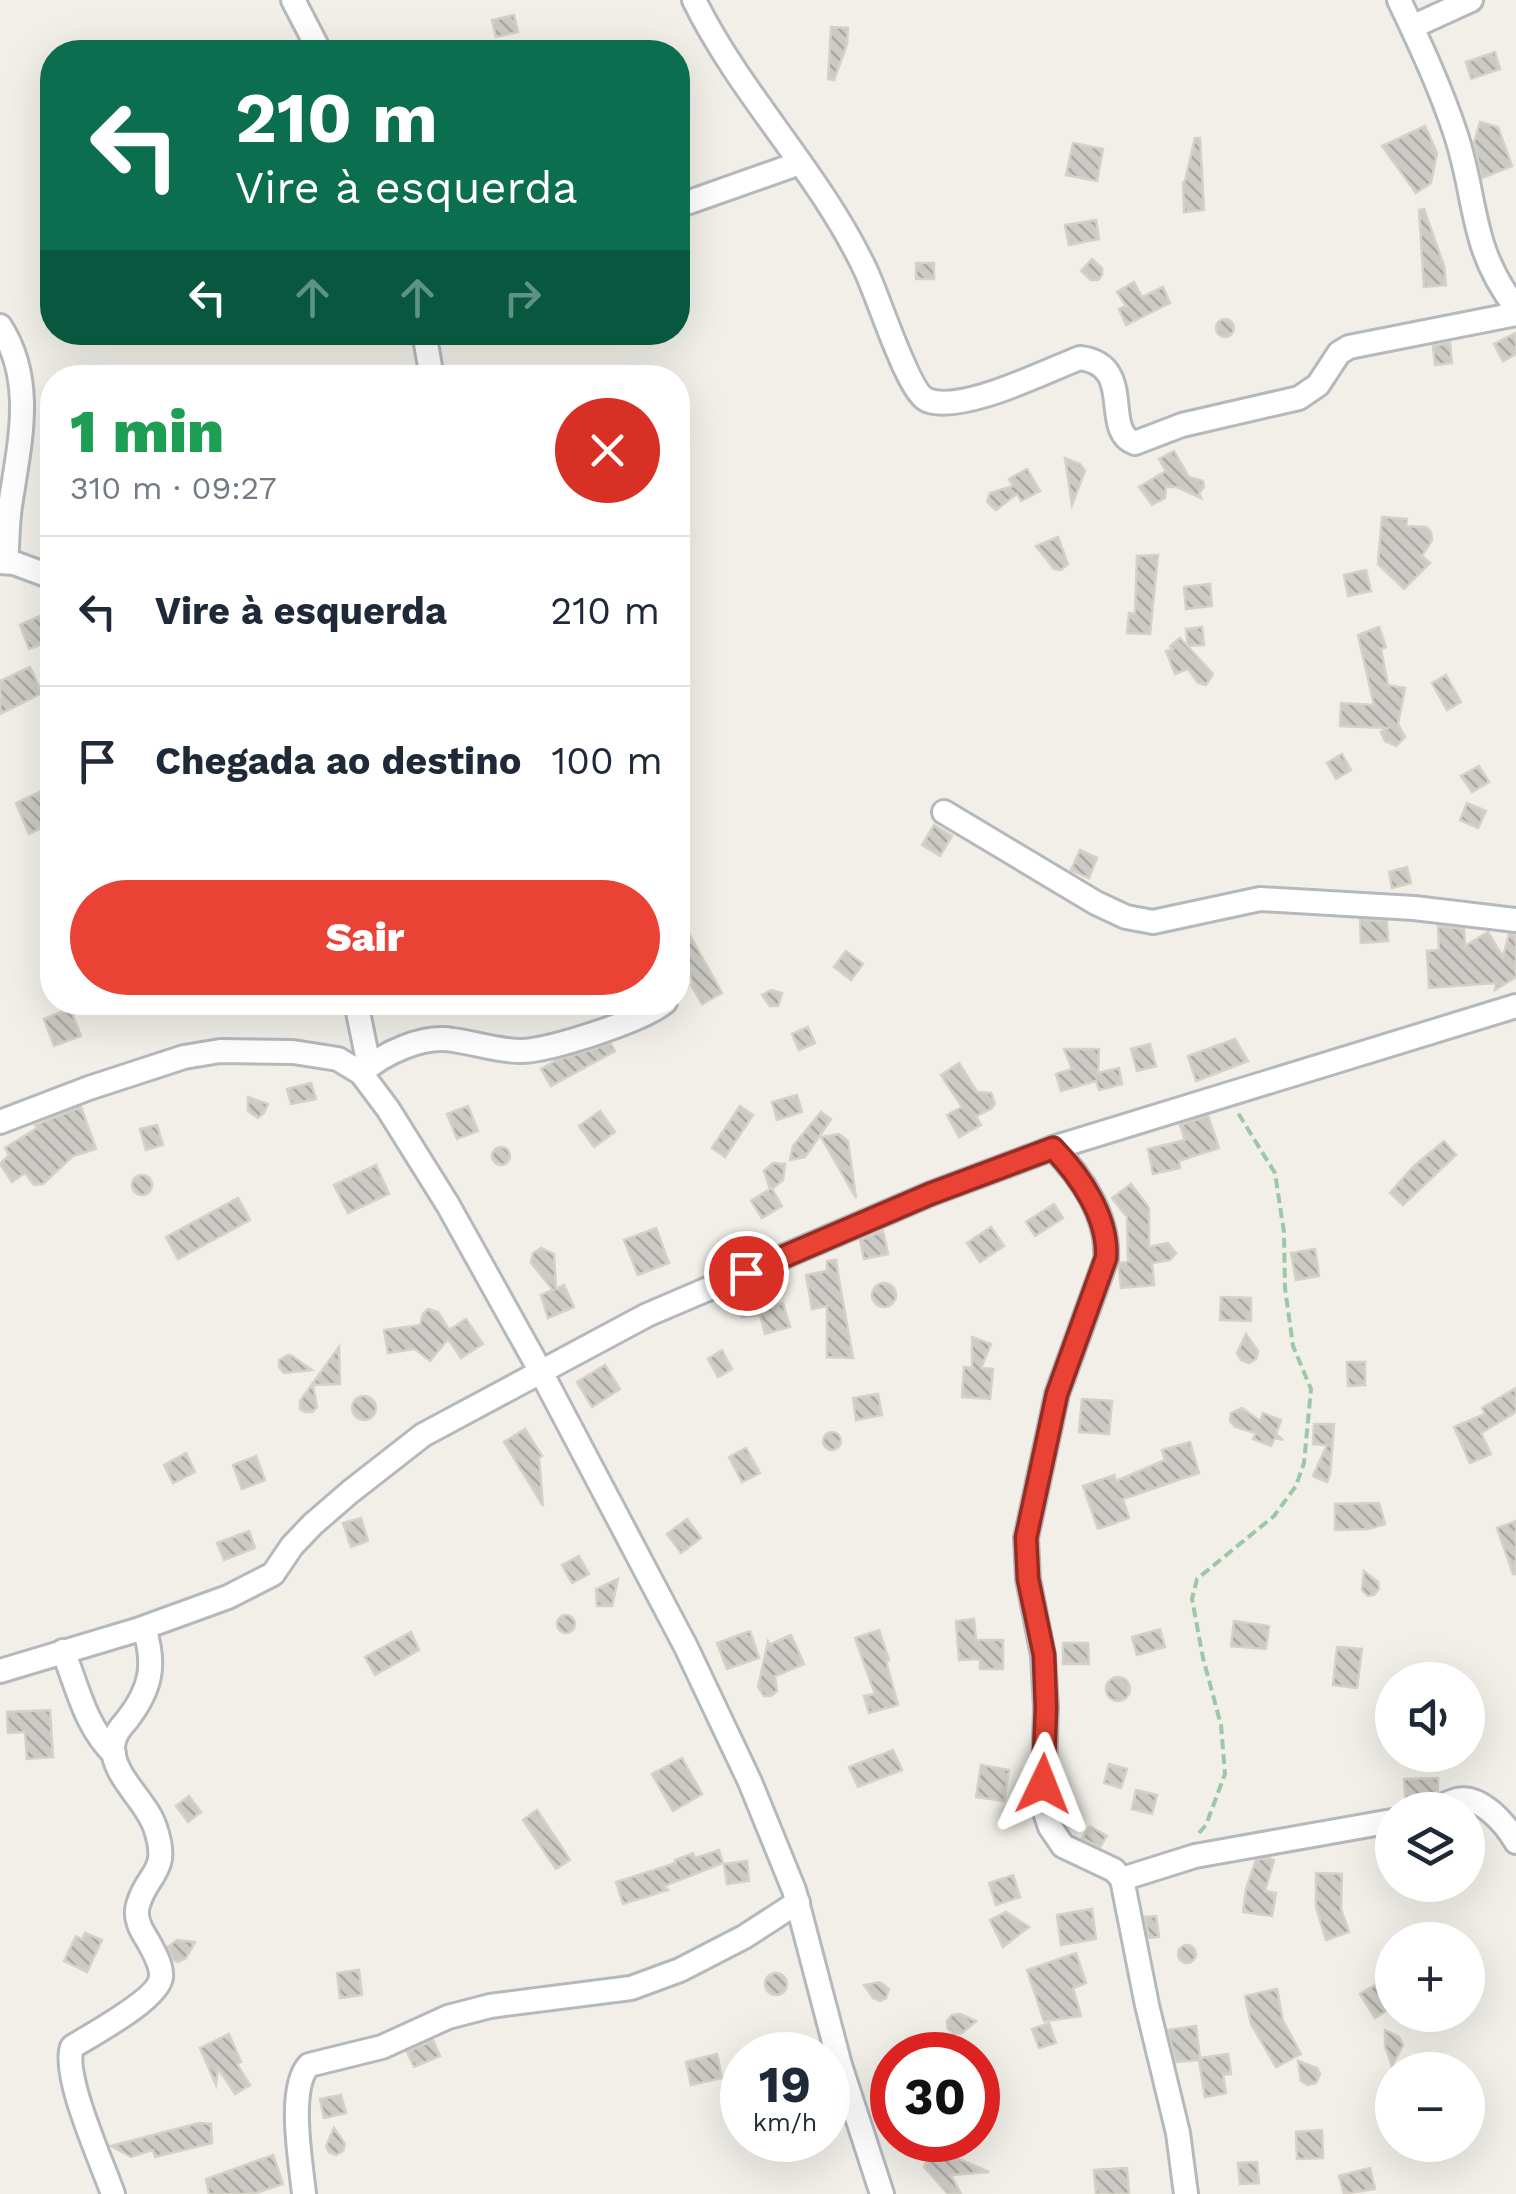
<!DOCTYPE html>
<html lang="pt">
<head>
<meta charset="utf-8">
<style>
  body { margin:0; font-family:"Work Sans",sans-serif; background:#f2f2f3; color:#1f2937; height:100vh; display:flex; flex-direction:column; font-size:38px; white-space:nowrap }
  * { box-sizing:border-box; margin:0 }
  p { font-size:32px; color:#747a83 }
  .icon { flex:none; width:55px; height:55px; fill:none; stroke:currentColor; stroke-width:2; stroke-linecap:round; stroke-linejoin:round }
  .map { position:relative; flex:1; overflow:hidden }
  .drawer { position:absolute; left:40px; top:365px; width:650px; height:650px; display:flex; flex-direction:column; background:#fff; border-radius:40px; box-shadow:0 10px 40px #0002 }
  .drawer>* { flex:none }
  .banner { position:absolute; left:40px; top:40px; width:650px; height:305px; border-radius:40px; box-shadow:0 10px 40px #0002; background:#0b6e4f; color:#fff; overflow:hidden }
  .fabs { position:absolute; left:1375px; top:1662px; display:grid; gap:20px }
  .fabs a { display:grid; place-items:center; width:110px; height:110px; border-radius:50%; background:#fff; box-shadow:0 10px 40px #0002; font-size:50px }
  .speed { position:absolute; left:720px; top:2032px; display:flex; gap:20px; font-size:50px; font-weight:700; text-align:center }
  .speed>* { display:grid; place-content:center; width:130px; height:130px; border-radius:50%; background:#fff; box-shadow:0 10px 40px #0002; line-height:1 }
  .speed small { font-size:25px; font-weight:400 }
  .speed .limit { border:15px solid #d22; background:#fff; color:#111 }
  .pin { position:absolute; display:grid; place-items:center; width:85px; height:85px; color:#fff; margin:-42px; border:5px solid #fff; border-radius:50%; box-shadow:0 2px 10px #0007 }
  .me { position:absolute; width:110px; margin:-55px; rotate:2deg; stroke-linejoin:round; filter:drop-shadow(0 0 8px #0008) }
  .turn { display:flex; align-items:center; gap:35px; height:210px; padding:0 30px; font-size:45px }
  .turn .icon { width:130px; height:130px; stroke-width:2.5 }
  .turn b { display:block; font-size:70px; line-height:85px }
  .lanes { display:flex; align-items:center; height:95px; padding:0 30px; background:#0003; justify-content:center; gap:50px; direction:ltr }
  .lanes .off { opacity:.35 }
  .round { display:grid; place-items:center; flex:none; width:105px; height:105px; border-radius:52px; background:#f2f2f3 }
  .overview { display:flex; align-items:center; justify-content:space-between; height:170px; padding:0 30px }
  h1 { font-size:60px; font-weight:800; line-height:75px; color:#1e9e55 }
  .cta { display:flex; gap:20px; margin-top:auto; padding:20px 30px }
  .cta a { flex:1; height:115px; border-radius:60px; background:#ea4335; color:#fff; font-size:40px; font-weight:800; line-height:115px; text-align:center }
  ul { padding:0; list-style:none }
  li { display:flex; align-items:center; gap:30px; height:150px; padding:0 30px; border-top:2px solid #e0e1e3 }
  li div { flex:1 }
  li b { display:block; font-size:38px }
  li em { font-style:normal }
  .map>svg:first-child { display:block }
</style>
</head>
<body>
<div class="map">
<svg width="1516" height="2194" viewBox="0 0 1516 2194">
  <defs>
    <pattern id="building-back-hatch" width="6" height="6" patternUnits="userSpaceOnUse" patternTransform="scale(2.5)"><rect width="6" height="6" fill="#cccac5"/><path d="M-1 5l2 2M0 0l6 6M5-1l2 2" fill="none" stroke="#a9a8a4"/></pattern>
  </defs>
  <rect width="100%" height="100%" fill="#f1efe8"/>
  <g fill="url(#building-back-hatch)" stroke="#d6d1c6" stroke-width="2.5">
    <path d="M514 15 518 32 496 37 492 20Z"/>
    <path d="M831 27 848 28 847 44 834 80 828 79Z"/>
    <path d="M1495 52 1500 69 1471 79 1466 62Z"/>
    <path d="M1480 122 1498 127 1512 166 1482 178 1474 142Z"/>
    <path d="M1425 126 1437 153 1431 183 1416 193 1382 146Z"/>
    <path d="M1195 138H1200L1204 210 1184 212 1183 182 1185 181Z"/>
    <path d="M1073 143 1103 149 1097 181 1066 175Z"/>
    <path d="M1424 209 1444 266 1446 285 1424 287 1419 210Z"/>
    <path d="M1096 220 1099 239 1069 245 1065 225Z"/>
    <path d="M1092 259 1102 268V275L1098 280H1091L1081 271Z"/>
    <rect x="916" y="263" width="18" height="16"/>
    <path d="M1134 282 1142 297 1163 287 1170 303 1126 325 1119 309 1126 306 1117 292Z"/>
    <circle cx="1225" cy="328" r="9"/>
    <path d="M1516 333V354L1503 361 1494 344Z"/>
    <path d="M1450 343 1452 363 1435 365 1433 346Z"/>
    <path d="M1174 451 1189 477 1203 481 1204 487 1199 493 1201 498 1177 487H1166L1165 498 1152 505 1139 487 1166 471 1159 459Z"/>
    <path d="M1065 458 1080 464 1085 471 1072 505Z"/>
    <path d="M1027 469 1040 491 1021 501 1017 494 996 510 990 505 987 501 990 493 1013 486 1009 479Z"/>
    <path d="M1382 517 1407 519 1406 526 1426 527 1431 532 1432 540 1422 556 1430 563 1404 589 1378 564Z"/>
    <path d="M1058 537 1068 564 1061 570 1054 569 1036 546Z"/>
    <path d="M1158 555 1150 634 1127 633 1129 613 1135 614 1137 556Z"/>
    <path d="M1366 570 1371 591 1348 596 1344 575Z"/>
    <path d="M1210 584 1212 606 1186 609 1184 587Z"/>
    <path d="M40 616 50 641 29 649 20 625Z"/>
    <path d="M1202 627 1204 645 1188 646 1186 629Z"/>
    <path d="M1379 627 1386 647 1381 649 1388 685 1405 688 1398 724 1405 737 1396 746 1385 741 1381 732 1388 728 1340 726 1341 703 1374 705 1358 635Z"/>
    <path d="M1180 638 1213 674 1206 685 1198 683 1188 669 1175 674 1166 651 1173 649 1170 646Z"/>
    <path d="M30 667 42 693 0 714V681Z"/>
    <path d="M1446 675 1461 702 1447 710 1432 683Z"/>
    <path d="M1342 754 1351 770 1336 779 1327 763Z"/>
    <path d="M1479 766 1489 782 1472 792 1461 776Z"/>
    <path d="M52 786V823L29 834 16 803Z"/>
    <path d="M1467 803 1486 811 1478 828 1460 820Z"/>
    <path d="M934 825 952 836 940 856 922 845Z"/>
    <path d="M1080 850 1097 858 1089 878 1071 870Z"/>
    <path d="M1407 867 1411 883 1392 888 1389 872Z"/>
    <path d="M678 914 722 993 702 1004 691 985 693 984 678 943Z"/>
    <path d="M1360 920 1387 921 1388 941 1361 943Z"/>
    <path d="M1438 926 1464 929 1465 946 1488 932 1503 957 1509 934 1516 935V977L1495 990 1496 983 1429 988 1427 951 1439 950Z"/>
    <path d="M846 951 863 964 851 980 834 967Z"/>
    <path d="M771 990 782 993 778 1006H770L762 995Z"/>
    <path d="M70 1008 81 1036 54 1046 44 1019Z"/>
    <path d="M808 1027 815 1043 799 1050 792 1034Z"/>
    <path d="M1235 1039 1248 1061 1196 1081 1188 1056Z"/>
    <path d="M611 1044 615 1051 551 1086 541 1069 557 1060Z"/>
    <path d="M1150 1044 1156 1066 1137 1071 1131 1049Z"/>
    <path d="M1064 1049H1099L1098 1073 1119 1068 1122 1084 1099 1090 1096 1081 1061 1091 1056 1074 1072 1069Z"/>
    <path d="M959 1063 977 1092 991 1093 995 1103 991 1109 976 1116 981 1125 959 1137 947 1115 962 1107 941 1075Z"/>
    <path d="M311 1083 316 1099 291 1104 287 1089Z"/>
    <path d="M797 1095 802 1112 777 1120 772 1102Z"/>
    <path d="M248 1097 268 1104 264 1113 258 1118 248 1111Z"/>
    <path d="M468 1106 478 1131 457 1139 447 1114Z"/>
    <path d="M740 1106 753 1115 725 1157 712 1148Z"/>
    <path d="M81 1107 96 1149 73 1156 43 1184 34 1185 25 1173 12 1182 0 1164 9 1155 5 1148 37 1128 35 1125Z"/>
    <path d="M600 1111 615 1132 594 1147 579 1126Z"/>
    <path d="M821 1112 831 1119 805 1157 790 1160 793 1146Z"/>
    <path d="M1208 1116 1219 1148 1179 1161 1180 1168 1153 1174 1148 1149 1185 1140 1180 1125Z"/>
    <path d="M157 1125 163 1145 146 1150 140 1129Z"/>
    <path d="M839 1134 848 1141 856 1198 821 1137Z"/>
    <path d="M1444 1141 1456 1155 1403 1205 1390 1193 1413 1167Z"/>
    <circle cx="501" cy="1156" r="9"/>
    <path d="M773 1163 785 1164 783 1180 772 1189 782 1206 762 1218 751 1201 770 1189 764 1171Z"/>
    <path d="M376 1165 389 1194 348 1213 334 1185Z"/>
    <circle cx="142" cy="1185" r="10"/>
    <path d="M1131 1184 1149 1208V1247L1168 1243 1176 1253 1170 1260 1152 1263 1154 1285 1121 1288 1119 1267 1120 1263 1128 1262 1127 1217 1112 1198Z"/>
    <path d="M238 1198 250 1220 178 1259 166 1237Z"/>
    <path d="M1054 1204 1063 1218 1035 1236 1026 1222Z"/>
    <path d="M991 1227 1004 1246 980 1262 967 1243Z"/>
    <path d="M656 1228 669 1263 638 1275 624 1240Z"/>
    <path d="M883 1231 888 1254 864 1259 860 1240Z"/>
    <path d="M541 1248 554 1254 556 1289 564 1285 574 1307 548 1318 541 1295 553 1290 531 1263 533 1253Z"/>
    <path d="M1315 1249 1319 1276 1296 1280 1291 1253Z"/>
    <path d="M836 1260 838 1274 853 1358 827 1357V1306L812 1309 806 1275 827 1271V1261Z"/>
    <circle cx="884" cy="1295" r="12"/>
    <path d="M1221 1297 1251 1298V1321L1220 1320Z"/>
    <path d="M742 1298H750L760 1310 783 1303 790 1327 765 1334 760 1315 742 1317 737 1312V1304Z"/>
    <path d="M428 1309 438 1312 449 1330 466 1319 483 1344 461 1358 448 1339 430 1361 415 1349 388 1353 384 1330 420 1325 423 1314Z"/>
    <path d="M1246 1334 1258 1351 1256 1359 1249 1363 1241 1360 1237 1353Z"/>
    <path d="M972 1337 991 1344 981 1368 993 1369 990 1399 962 1397 964 1367 972 1368Z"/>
    <path d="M339 1347 340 1384 313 1385 317 1407 312 1412H305L300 1409V1401Z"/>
    <path d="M722 1350 732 1369 718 1377 708 1359Z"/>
    <path d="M288 1355 292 1356 312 1370 284 1373 279 1367V1360Z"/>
    <path d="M1347 1362H1365V1385L1348 1386Z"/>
    <path d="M605 1365 620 1389 592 1407 577 1382Z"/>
    <path d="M1516 1388V1412L1481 1433 1491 1454 1470 1463 1454 1427 1485 1414 1482 1408Z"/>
    <path d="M878 1394 882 1415 856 1420 853 1398Z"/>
    <circle cx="364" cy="1408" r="12"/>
    <path d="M1082 1399 1112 1401 1109 1434 1079 1432Z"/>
    <path d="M1242 1408 1260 1421 1263 1413 1281 1420 1276 1434 1283 1440 1275 1438 1271 1446 1253 1439 1256 1433 1235 1427 1230 1421 1231 1413Z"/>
    <path d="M1314 1424H1334L1330 1475 1327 1482 1313 1476 1327 1445 1313 1444Z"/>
    <path d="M525 1429 542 1456 539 1458 543 1506 504 1442Z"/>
    <circle cx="832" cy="1441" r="9"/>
    <path d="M1190 1442 1199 1473 1123 1499 1129 1518 1098 1529 1083 1486 1114 1475 1116 1481 1165 1460 1162 1450Z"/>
    <path d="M746 1448 760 1473 742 1482 729 1457Z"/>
    <path d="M186 1453 195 1472 173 1483 164 1465Z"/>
    <path d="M256 1456 265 1480 242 1489 233 1465Z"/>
    <path d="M1379 1503 1385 1524 1368 1529 1335 1530V1504Z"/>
    <path d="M361 1518 368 1541 351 1547 343 1523Z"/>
    <path d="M687 1519 701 1538 681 1553 667 1534Z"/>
    <path d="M1516 1521V1574H1513L1497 1528Z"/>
    <path d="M249 1531 255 1548 224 1560 217 1543Z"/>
    <path d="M579 1556 589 1574 572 1583 562 1565Z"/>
    <path d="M1364 1571 1378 1582 1379 1589 1374 1595 1368 1596 1362 1590Z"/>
    <path d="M618 1579 612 1606H597L596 1589Z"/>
    <circle cx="566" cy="1624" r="9"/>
    <path d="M974 1619 976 1640H1003V1669H980V1659L959 1660 956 1621Z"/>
    <path d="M1234 1621 1269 1626 1266 1649 1231 1646Z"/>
    <path d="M1160 1629 1165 1647 1137 1655 1132 1637Z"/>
    <path d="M879 1630 889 1660 886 1661 898 1705 869 1713 864 1696 875 1694 855 1638Z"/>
    <path d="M750 1631 759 1658 727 1669 717 1643Z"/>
    <path d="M411 1632 419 1650 375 1675 365 1657Z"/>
    <path d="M791 1635 804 1664 775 1676 777 1691 771 1696H764L758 1687 768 1642 769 1645Z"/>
    <path d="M1063 1643H1088L1089 1664H1063Z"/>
    <path d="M1337 1647 1362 1649 1357 1688 1333 1685Z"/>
    <circle cx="1118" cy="1689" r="12"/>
    <path d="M50 1710 53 1757 27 1759 25 1732 8 1733 7 1712Z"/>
    <path d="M893 1750 902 1770 858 1787 849 1767Z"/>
    <path d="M682 1758 702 1794 673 1811 652 1774Z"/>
    <path d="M1109 1764 1127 1769 1121 1788 1104 1783Z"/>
    <path d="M981 1765 1009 1770 1004 1801 976 1797Z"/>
    <path d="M1438 1778V1791L1419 1805H1406L1404 1779Z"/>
    <path d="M1136 1790 1157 1795 1152 1814 1132 1809Z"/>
    <path d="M189 1796 201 1812 188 1822 176 1806Z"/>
    <path d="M537 1810 570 1860 556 1869 523 1820Z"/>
    <path d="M1090 1826 1107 1836 1100 1847 1082 1838Z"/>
    <path d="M719 1850 723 1863 664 1886 668 1890 623 1904 616 1882 676 1863 675 1860 693 1853 695 1858Z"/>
    <path d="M1268 1858 1274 1860 1265 1891 1276 1893 1272 1916 1243 1912 1246 1889 1256 1860Z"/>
    <path d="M747 1861 749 1881 727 1884 724 1864Z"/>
    <path d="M1316 1873 1342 1874 1341 1909 1349 1932 1326 1940 1316 1907Z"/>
    <path d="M1013 1875 1020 1897 996 1905 989 1883Z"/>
    <path d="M1092 1909 1096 1939 1061 1945 1057 1915Z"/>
    <path d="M1006 1912 1029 1927 1003 1947 990 1920Z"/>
    <path d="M1156 1916 1159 1937 1149 1938 1145 1917Z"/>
    <path d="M85 1933 102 1940 87 1972 64 1961 76 1936 82 1940Z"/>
    <path d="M177 1940 195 1942 186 1958 178 1962 174 1960 168 1947Z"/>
    <circle cx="1187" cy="1954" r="9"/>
    <path d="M1076 1953 1086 1983 1073 1988 1081 2016 1044 2021 1027 1970Z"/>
    <path d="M359 1970 362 1995 340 1998 337 1973Z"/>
    <circle cx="776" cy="1984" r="11"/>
    <path d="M1392 1975V2007L1375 2018 1360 1994Z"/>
    <path d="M880 1982 889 1989 886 1998 880 2001 873 1998 864 1985Z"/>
    <path d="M1277 1989 1283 2021 1301 2054 1276 2067 1251 2024 1245 1996Z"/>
    <path d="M960 2014 976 2021 962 2033 954 2034 948 2029 947 2021 952 2015Z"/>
    <path d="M1049 2023 1056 2043 1039 2048 1032 2029Z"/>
    <path d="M1196 2026 1200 2058 1228 2054 1231 2074 1223 2075 1226 2093 1205 2097 1199 2060 1176 2062 1168 2030Z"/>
    <path d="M1385 2030 1399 2037 1403 2045 1392 2066 1385 2046Z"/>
    <path d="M229 2034 241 2062 237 2064 250 2085 235 2094 218 2068 216 2085 200 2048Z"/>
    <path d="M433 2040 440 2056 414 2067 407 2052Z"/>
    <path d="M717 2054 722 2078 691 2085 686 2062Z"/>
    <path d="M1298 2061 1317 2068 1320 2074 1316 2083 1308 2085 1301 2081Z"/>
    <path d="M341 2095 346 2113 324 2118 320 2099Z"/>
    <path d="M199 2123 211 2124 212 2143 155 2157 153 2150 131 2157 111 2146Z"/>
    <path d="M334 2128 345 2144 343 2151 336 2155 329 2152 326 2146Z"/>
    <path d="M1322 2130 1323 2158 1297 2159 1296 2132Z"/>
    <path d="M940 2151 989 2172 951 2175 961 2194H948L924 2167 929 2153Z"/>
    <path d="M273 2155 283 2184 253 2194H209L206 2179Z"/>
    <path d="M1257 2162 1259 2183 1240 2184 1238 2163Z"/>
    <path d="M1127 2168 1129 2194H1096L1094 2170Z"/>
    <path d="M1370 2168 1375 2189 1344 2194 1339 2176Z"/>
  </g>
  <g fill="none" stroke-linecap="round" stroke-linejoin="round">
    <g stroke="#b5b8bc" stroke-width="28">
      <g id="street">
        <path d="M293 0 320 52"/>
        <path d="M694 0C741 96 820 173 866 271 878 296 908 392 927 400 961 414 1046 371 1080 358 1137 365 1100 431 1135 443L1182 425 1299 398 1318 385 1339 353 1349 347 1516 314"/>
        <path d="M1399 0C1420 44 1441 89 1456 135 1478 203 1469 246 1516 308"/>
        <path d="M1412 27 1471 0"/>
        <path d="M678 206 800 163"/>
        <path d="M0 326C35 380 20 440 11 500 7 520 8 542 6 562"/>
        <path d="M424 332 432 378"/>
        <path d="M0 562 14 563 52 577"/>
        <path d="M944 812 1096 903 1126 917 1153 922 1260 899 1414 908 1516 920"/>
        <path d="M356 1002 369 1066"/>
        <path d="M361 1073C384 1053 422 1035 453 1040 475 1043 498 1051 521 1051 549 1051 644 1020 665 1002"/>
        <path d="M0 1122 89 1088 184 1057 220 1051 293 1052 338 1059 361 1073 388 1109 448 1205 541 1372 686 1647 750 1782 794 1890 840 2065 882 2194"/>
        <path d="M1053 1148C1081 1176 1109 1217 1106 1259L1057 1394 1026 1538 1028 1579 1043 1655 1046 1708 1043 1806 1050 1827 1063 1846 1114 1870 1122 1879 1147 2005 1178 2133 1186 2194"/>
        <path d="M63 1651C78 1688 85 1726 114 1754"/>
        <path d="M0 1671 137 1630 228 1597 273 1574 292 1546 313 1524 350 1492 423 1435 647 1315 930 1194 1053 1148 1516 1006"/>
        <path d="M1433 1810C1441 1807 1449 1802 1457 1800 1480 1794 1506 1824 1516 1842"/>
        <path d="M1122 1879 1195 1856 1392 1821"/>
        <path d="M113 2194C102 2162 62 2076 72 2047 91 2035 159 1999 161 1977 162 1965 153 1950 148 1941 141 1930 134 1918 138 1905 147 1872 171 1873 155 1827 146 1800 112 1776 113 1746 114 1735 120 1728 127 1720 151 1689 156 1665 144 1628"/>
        <path d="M304 2194C301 2163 287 2088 309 2065L382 2047 448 2017 490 2006 631 1988 680 1970 744 1937 798 1902"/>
      </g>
    </g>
    <path stroke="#9cc7a9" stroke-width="4" stroke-dasharray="10 5" stroke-linecap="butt" d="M1199 1833 1206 1825 1225 1774 1221 1725 1203 1658 1192 1599 1197 1579 1274 1516 1296 1486 1304 1463 1311 1389 1293 1346 1285 1288 1284 1232 1275 1173 1238 1113"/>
    <use href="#street" stroke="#fff" stroke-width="22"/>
  </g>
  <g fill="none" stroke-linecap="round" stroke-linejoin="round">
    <g stroke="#982c22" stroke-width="25">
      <path id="route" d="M746 1273 930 1194 1053 1148C1080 1176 1109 1218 1106 1258L1057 1394 1026 1538 1028 1579 1044 1655 1046 1708 1043 1784"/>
    </g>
    <use href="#route" stroke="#ea4335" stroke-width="18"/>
  </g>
</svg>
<div class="fabs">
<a><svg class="icon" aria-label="sound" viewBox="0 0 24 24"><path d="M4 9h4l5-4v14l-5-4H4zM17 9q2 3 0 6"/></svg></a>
<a><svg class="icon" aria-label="layers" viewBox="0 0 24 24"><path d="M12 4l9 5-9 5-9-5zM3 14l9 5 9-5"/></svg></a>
<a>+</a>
<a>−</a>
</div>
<div class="speed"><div>19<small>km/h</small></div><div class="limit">30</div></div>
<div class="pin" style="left:746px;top:1273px;background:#d93025"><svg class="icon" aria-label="arrive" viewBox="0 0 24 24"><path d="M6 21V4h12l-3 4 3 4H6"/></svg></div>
<svg class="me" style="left:1043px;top:1784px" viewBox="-20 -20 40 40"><path d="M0-17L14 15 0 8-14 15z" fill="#ea4335" stroke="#fff" stroke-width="4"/></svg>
<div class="banner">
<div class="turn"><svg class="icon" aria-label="left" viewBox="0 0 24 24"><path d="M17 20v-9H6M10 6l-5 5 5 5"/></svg><div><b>210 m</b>Vire à esquerda</div></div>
<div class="lanes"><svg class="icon" aria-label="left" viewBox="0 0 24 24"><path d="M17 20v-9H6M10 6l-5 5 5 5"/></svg><svg class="icon off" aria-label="ahead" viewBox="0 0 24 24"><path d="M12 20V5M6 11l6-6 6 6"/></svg><svg class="icon off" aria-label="ahead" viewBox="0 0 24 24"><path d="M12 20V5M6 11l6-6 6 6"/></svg><svg class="icon off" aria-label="right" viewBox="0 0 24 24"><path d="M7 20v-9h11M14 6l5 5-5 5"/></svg></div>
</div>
<section class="drawer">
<div class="overview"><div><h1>1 min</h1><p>310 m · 09:27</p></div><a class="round" style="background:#d93025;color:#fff"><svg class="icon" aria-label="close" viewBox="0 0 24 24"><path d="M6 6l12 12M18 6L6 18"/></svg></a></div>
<ul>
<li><svg class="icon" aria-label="left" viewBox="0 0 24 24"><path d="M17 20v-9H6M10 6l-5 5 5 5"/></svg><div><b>Vire à esquerda</b></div><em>210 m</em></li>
<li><svg class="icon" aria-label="arrive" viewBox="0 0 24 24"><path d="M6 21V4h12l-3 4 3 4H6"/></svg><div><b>Chegada ao destino</b></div><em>100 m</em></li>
</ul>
<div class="cta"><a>Sair</a></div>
</section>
</div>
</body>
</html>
